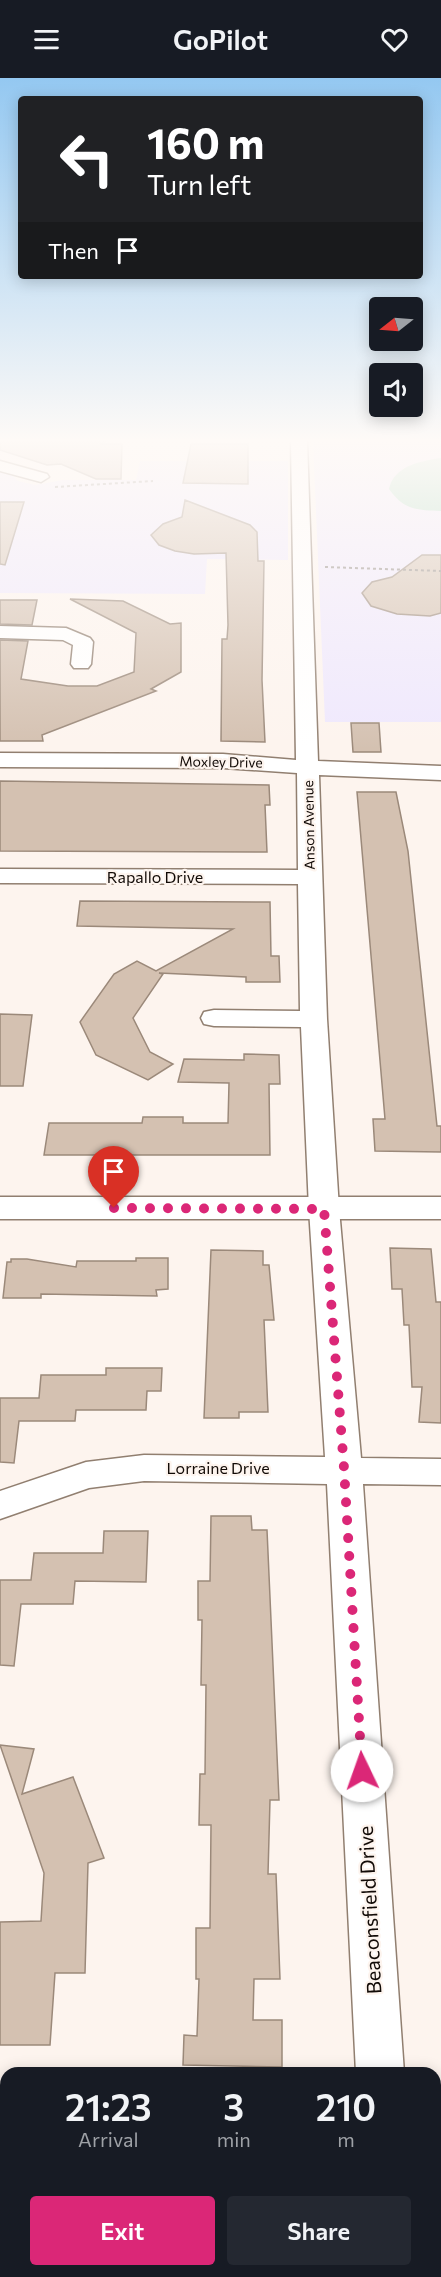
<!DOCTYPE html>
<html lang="en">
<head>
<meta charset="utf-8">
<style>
  body { margin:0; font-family:Commissioner,sans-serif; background:#242831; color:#f1f3f6; height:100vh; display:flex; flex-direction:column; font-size:22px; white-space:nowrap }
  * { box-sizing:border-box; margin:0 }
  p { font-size:20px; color:#9ea1a6 }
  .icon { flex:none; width:33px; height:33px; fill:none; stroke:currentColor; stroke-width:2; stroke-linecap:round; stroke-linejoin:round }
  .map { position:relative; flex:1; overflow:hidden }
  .details { position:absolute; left:0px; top:1989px; width:441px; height:210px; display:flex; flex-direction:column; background:#171b24; border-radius:18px 18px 0 0; box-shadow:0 3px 15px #0003 }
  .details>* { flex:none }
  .top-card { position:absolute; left:18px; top:18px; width:405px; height:183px; border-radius:6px; box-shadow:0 3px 15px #0003; background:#202124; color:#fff; overflow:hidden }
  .needle { width:39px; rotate:253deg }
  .fabs { position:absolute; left:369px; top:219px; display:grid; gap:12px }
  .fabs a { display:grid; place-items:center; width:54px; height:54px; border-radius:6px; background:#171b24; box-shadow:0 3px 15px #0003; font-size:30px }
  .pin { position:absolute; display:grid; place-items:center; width:51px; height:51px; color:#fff; margin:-62px -26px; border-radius:50% 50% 50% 0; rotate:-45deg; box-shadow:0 0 6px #0007 }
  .pin .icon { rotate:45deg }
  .me { position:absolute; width:66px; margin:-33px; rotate:357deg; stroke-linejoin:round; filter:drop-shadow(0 0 4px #0008) }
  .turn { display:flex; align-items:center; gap:21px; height:126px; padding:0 30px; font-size:27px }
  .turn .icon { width:78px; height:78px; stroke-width:2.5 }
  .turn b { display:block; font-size:42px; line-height:51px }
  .then { display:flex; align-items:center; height:57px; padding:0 30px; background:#0003; gap:12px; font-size:22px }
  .eta { display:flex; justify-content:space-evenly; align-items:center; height:102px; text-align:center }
  .eta b { font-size:36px; font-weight:600; line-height:42px }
  .button { display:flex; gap:12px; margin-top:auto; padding:12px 30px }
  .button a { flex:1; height:69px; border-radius:6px; background:#db2777; color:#fff; font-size:24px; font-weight:600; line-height:69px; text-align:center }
  .button a+a { background:#242831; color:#f1f3f6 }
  header { display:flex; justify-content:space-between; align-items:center; height:78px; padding:0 30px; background:#171b24; font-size:27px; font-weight:600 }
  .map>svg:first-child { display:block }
</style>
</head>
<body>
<header><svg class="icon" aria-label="menu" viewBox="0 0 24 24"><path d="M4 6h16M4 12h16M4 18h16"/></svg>GoPilot<svg class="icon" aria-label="heart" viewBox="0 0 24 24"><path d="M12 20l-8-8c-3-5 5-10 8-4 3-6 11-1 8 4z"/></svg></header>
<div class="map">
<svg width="441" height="2199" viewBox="0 0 441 2199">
  <rect width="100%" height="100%" fill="#fdf4ee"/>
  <g fill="#efe8fd">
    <path d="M313 363H441V644H325Z"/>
    <path d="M140 383H288V482L207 481 205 516 0 515V393L12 397 18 403 35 407 63 402H136Z"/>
  </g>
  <path fill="#aedac4" d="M441 380V433C416 432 404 432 389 411 394 388 420 383 441 380Z"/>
  <g fill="#d4c1b1" stroke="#9b897a" stroke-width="1.5">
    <path d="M0 363H107L100 366H122L121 401H96L61 386 47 387 0 372Z"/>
    <path d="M191 366H248V406L183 405Z"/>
    <path d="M185 422 250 447 257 454 258 483H264L262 602 265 664 221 663 222 561H227L228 547 226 475 194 476 175 473 159 467 151 457 163 446 182 439Z"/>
    <path d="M0 424H24L5 487 0 486Z"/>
    <path d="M422 477H441V535L430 538 397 536 371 528 362 515 372 504 392 499Z"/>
    <path d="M70 521 123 523 170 546 181 545V594L151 611 156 613 42 657 43 663H0V562L28 563 21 601 68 608H97L134 594 136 555Z"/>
    <path d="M0 522H37L32 547 0 546Z"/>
    <path d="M351 645H379L381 674H353Z"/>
    <path d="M0 703 269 707 270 727H265L267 774 0 773Z"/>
    <path d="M357 714H396L408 773 437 1048H441V1074L375 1073 373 1041H385Z"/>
    <path d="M80 823 270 824 271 878H279L280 904H246V899L159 895 163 896 133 940 150 974 173 986 148 1002 96 977 80 944 114 896 137 883 156 893 233 851 77 848Z"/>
    <path d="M0 936 32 937 23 1008H0Z"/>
    <path d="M244 976 279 977 280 1006H269L270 1077H44L49 1045H142L143 1039H183V1045H228L229 1005 178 1004 184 981 244 982Z"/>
    <path d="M390 1170 431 1171 436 1224H441V1345L419 1344 422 1309H412L409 1247H404L402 1211H392Z"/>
    <path d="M211 1172 263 1173V1187H269L274 1242H264L268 1334H239V1340H204Z"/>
    <path d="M136 1180H168V1211L156 1212 157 1218 41 1216V1220H3L7 1184H11V1181H27L76 1189 77 1183H136Z"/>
    <path d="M106 1290H162L161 1313H147L146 1332H76L75 1343H19L14 1385 0 1384V1320H39L41 1297H106Z"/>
    <path d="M211 1438H251L252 1452H267L279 1722H270L268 1796H276L280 1901H254L253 1942H282V1989L183 1987 184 1957 197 1958 199 1901H196V1850H210L211 1747H199L200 1696H205L206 1607H201L202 1542H198V1503H210Z"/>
    <path d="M104 1453H148L146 1504 75 1503 73 1526H21L14 1588 0 1587V1502H31L34 1475H103Z"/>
    <path d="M0 1667 34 1671 22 1716 73 1699 104 1780 88 1785 85 1895H55L50 1967H0V1844L41 1843 44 1795Z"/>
  </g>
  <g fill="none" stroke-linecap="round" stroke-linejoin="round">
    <g stroke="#917f70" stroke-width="3">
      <g id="street">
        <path d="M291 363H307L318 683 441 688V702L319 697 327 941 339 1131 361 1380 441 1381V1407L363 1406 404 1995H356L327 1406 144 1403 89 1410 0 1441V1413L86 1384 144 1377 325 1379 309 1131 301 949 214 948 204 946 201 940 204 934 214 932 300 933 298 806 0 805V791L298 792 297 695 223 690 0 689V675L223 676 296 682Z"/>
        <path d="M0 383 47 396 49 399 41 404 0 393Z"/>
        <path d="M0 548 66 550 90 560 93 564 91 586 88 590H74L71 586 73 567 63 562 0 560Z"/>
        <rect x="435" y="2103" width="6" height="50"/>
        <path d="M365 2193H417L418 2199H366Z"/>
      </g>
    </g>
    <g stroke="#917f70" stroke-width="3">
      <rect id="secondary" x="0" y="1119" width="441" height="22"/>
    </g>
    <g stroke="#8d8580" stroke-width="2" stroke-dasharray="3 3" stroke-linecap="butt">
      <path d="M55 409 153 403"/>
      <path d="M325 489 441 493"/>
    </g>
    <use href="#street" fill="#fff" fill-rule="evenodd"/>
    <use href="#secondary" fill="#fff" fill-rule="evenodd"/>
  </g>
  <linearGradient id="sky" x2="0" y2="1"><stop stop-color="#94c8f1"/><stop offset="0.54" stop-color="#fefaf7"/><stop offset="1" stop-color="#fefaf7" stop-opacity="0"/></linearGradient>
  <rect width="441" height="671" fill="url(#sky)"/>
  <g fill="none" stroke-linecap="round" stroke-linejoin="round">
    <path stroke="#db2777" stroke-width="10" stroke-dasharray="0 18" d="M114 1130 324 1131 344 1390 362 1693"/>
  </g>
  <g text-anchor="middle" stroke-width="4.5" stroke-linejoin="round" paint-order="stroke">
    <g font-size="14" fill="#110a06" stroke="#fdf4ee">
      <text transform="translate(221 684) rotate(1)" y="5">Moxley Drive</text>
      <text transform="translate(309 747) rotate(-91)" y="5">Anson Avenue</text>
    </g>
    <g font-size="16" fill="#110a06" stroke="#fdf4ee">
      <text x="155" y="805">Rapallo Drive</text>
      <text x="218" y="1396">Lorraine Drive</text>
    </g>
    <g font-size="20" fill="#110a06" stroke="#fdf4ee">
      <text transform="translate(370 1832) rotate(-93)" y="7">Beaconsfield Drive</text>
    </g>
  </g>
</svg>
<div class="fabs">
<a><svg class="needle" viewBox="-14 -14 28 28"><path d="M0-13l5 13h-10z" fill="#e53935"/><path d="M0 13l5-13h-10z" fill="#9ea1a6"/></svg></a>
<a><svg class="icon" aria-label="sound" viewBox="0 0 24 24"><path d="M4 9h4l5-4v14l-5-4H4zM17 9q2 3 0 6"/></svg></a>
</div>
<div class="pin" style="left:114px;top:1130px;background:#d93025"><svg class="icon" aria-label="arrive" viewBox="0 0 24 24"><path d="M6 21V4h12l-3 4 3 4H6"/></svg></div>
<svg class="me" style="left:362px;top:1693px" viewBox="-20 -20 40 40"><circle r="19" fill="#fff"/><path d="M0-13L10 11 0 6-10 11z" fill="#db2777"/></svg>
<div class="top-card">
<div class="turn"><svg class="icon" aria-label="left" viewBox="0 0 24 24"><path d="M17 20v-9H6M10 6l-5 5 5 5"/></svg><div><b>160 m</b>Turn left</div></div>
<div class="then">Then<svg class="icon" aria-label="arrive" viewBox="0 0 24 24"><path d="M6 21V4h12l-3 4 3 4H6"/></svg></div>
</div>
<section class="details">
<div class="eta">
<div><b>21:23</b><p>Arrival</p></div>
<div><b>3</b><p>min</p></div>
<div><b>210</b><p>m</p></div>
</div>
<div class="button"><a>Exit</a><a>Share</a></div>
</section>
</div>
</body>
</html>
